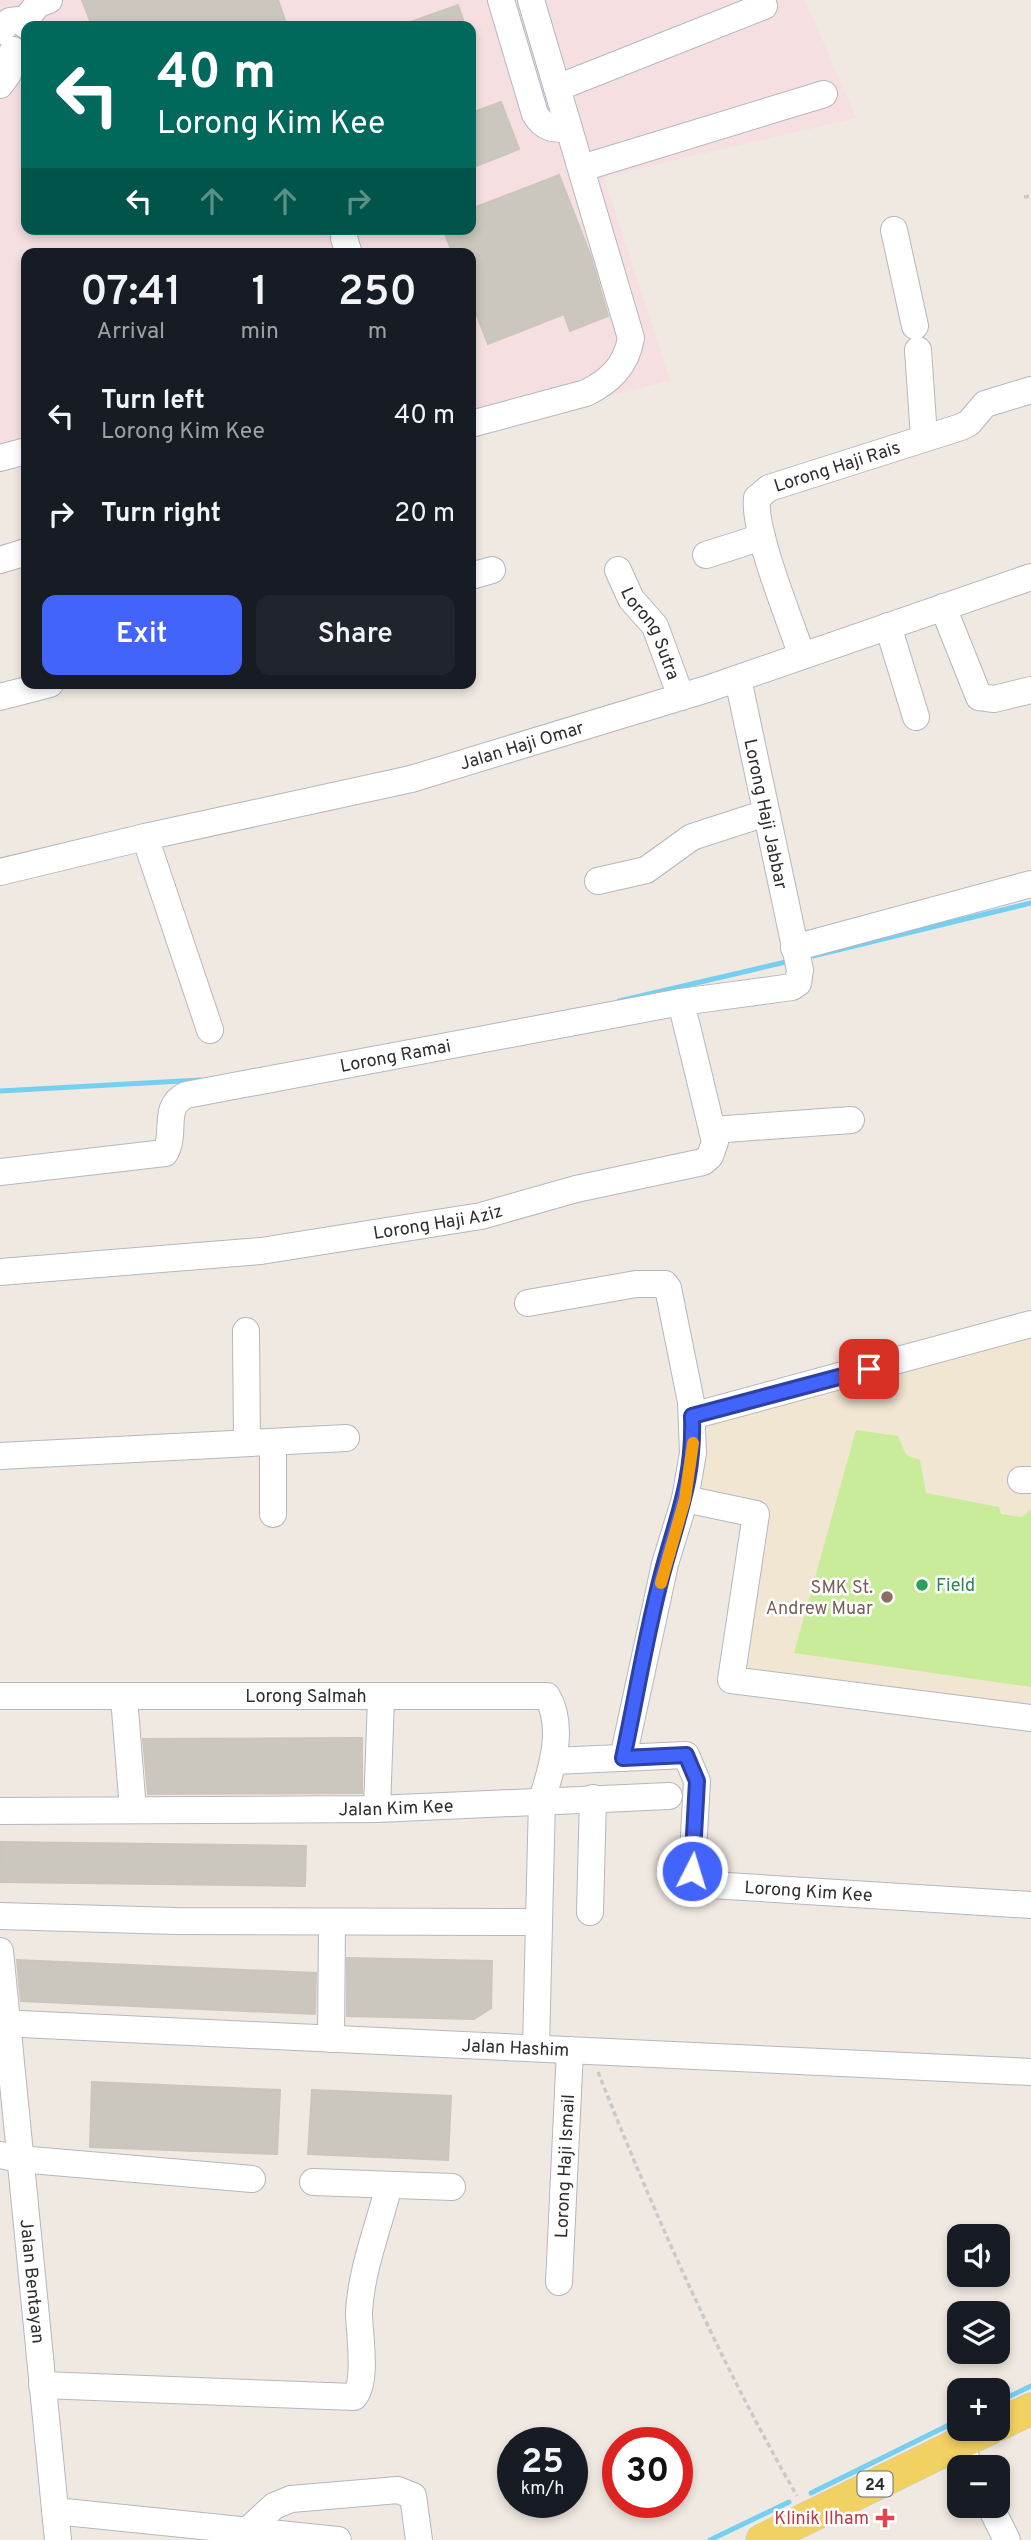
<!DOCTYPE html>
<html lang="en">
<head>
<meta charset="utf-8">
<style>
  body { margin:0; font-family:Overpass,sans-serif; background:#20242c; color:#f1f3f6; height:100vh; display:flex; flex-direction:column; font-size:26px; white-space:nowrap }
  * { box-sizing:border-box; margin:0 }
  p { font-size:23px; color:#9ea1a6 }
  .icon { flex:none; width:38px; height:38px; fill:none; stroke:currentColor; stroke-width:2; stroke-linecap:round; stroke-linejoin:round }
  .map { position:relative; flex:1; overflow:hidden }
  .drawer { position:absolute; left:21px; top:248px; width:455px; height:441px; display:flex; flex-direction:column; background:#171b24; border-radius:14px; box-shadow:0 4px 10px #0003 }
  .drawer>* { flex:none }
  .hud { position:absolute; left:21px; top:21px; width:455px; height:214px; border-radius:14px; box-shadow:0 4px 10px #0003; background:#00695c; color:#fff; overflow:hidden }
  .tools { position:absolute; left:947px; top:2224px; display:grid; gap:14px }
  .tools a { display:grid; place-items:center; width:63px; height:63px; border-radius:14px; background:#171b24; box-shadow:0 4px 10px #0003; font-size:35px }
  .speed { position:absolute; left:497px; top:2427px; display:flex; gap:14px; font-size:35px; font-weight:700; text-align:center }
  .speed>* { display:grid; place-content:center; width:91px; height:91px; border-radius:50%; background:#171b24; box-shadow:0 4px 10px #0003; line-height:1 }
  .speed small { font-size:18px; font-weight:400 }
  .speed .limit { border:10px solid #d22; background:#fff; color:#111 }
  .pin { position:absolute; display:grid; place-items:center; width:60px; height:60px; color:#fff; margin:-30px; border-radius:14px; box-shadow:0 4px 10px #0006 }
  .me { position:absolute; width:77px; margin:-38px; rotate:5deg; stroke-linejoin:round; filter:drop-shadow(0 0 5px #0008) }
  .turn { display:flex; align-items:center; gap:24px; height:147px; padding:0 21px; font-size:32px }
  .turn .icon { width:91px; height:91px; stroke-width:2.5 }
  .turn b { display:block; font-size:49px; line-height:60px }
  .lanes { display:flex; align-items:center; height:66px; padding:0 21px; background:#0003; justify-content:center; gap:35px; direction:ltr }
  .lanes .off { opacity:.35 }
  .eta { display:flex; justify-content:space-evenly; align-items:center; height:119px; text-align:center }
  .eta b { font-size:42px; font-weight:600; line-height:49px }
  .primary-button { display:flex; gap:14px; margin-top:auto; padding:14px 21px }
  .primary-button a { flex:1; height:80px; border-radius:14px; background:#4264fb; color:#fff; font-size:28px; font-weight:600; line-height:80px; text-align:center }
  .primary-button a+a { background:#20242c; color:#f1f3f6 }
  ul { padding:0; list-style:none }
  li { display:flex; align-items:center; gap:21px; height:98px; padding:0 21px }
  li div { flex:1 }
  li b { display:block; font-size:26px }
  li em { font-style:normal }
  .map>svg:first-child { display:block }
</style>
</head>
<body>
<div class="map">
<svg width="1031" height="2540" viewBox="0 0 1031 2540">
  <rect width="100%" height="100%" fill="#efe9e1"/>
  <path fill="#f0e6d1" d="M1031 1324V1723L731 1680 756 1514 701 1502 710 1412Z"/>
  <path fill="#f5dfe0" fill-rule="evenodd" d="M0 0H805L856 118 604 177 670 380 471 434V254H26V463L0 472ZM26 26H471V229H26Z"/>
  <path fill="#c9ec9a" d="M856 1430 898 1436 906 1455 920 1460 926 1493 999 1507 1001 1514 1022 1517 1031 1509V1687L794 1653Z"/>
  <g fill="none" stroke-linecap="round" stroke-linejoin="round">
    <g stroke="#75cff0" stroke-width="5">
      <path d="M813 956 1031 903"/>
      <path d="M619 1001 790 961"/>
      <path d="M0 1091 200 1080"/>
      <path d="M998 2402 1031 2386"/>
      <path d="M811 2493 959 2420"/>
      <path d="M710 2540 789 2502"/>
    </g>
  </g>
  <g fill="#cbc7bf" stroke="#cbc5ba" stroke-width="2">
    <path d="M82 0H278L287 26H92Z"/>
    <path d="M458 5 465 26H405V24Z"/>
    <path d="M501 102 519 149 471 168V113Z"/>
    <path d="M559 175 590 254 608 316 570 331 564 314 488 344 471 300V254H453L443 229H471V209Z"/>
    <path d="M362 1738V1793L148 1794 143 1739Z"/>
    <path d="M1 1842 306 1846 305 1886 0 1882Z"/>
    <path d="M347 1958 492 1961 491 2008 474 2019 347 2016Z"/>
    <path d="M17 1960 316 1973 315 2014 21 2001Z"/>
    <path d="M92 2082 280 2090 277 2154 90 2147Z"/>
    <path d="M312 2090 451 2096 448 2160 308 2154Z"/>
  </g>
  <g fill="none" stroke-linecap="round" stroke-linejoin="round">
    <g stroke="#b4b7c1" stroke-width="28">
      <g id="minor">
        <path d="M501 0 535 114C544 129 553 129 569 129"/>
        <path d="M23 23 38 4 49 0"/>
        <path d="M0 31 10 21 19 20 27 26"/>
        <path d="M0 85 8 74 13 50"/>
        <path d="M557 88 764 6"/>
        <path d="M582 168 824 94"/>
        <path d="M894 230 915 326"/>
        <path d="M344 238 349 254"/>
        <path d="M918 350 924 437"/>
        <path d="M471 424 586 393C610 381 626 366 631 338L531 0"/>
        <path d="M0 458 26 451"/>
        <path d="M706 555 762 537"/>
        <path d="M0 560 26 552"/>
        <path id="s1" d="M618 570 631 599 655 626 681 697"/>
        <path d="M471 576 492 570"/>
        <path d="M943 607 979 697 994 699 1031 690"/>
        <path d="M888 626 916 717"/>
        <path id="s2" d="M802 656C790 620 753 531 757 498L769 488 961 427 969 423 985 404 1031 390"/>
        <path d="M0 697 50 684"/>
        <path d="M145 837 210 1030"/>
        <path id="s3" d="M0 872 145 837 411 779 707 689 1031 577"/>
        <path d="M598 881 646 870 692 837 766 813"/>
        <path d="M794 948 1031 884"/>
        <path d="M712 1130 851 1120"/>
        <path id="s4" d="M0 1172 165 1153C177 1133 161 1107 186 1095L681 1002 792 987 798 983 800 970 738 679"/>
        <path id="s5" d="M0 1272 261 1251 481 1216 576 1189 703 1162 710 1156 715 1142 681 1002"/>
        <path d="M528 1303 636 1284H665L668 1288 691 1402 693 1453 685 1499 665 1564 623 1758"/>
        <path d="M246 1331 247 1443"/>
        <path d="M692 1416 1031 1324"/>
        <path d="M273 1442V1514"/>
        <path d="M0 1456 346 1438"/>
        <path d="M1021 1480H1031"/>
        <path d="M685 1499 756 1514 731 1680 1031 1718"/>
        <path id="s6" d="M0 1696H547C565 1726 552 1769 542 1799L536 2048"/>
        <path d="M124 1697 133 1810"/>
        <path id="s7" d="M554 1761 686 1755 697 1781 692 1871 697 1881 711 1885 1031 1905"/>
        <path d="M377 1809 381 1698"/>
        <path id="s8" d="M0 1811 377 1809 669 1796"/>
        <path d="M590 1912 593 1798"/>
        <path d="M0 1916 176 1921 537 1922"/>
        <path id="s9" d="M0 1951 58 2540"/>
        <path id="s10" d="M0 2023 1031 2072"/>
        <path d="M331 2039 332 1923"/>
        <path d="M0 2155 19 2159 252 2179"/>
        <path d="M313 2182 452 2187"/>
        <path id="s11" d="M559 2282 570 2050"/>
        <path d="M42 2385 354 2397C368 2382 359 2334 359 2312 361 2270 379 2226 389 2185"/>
        <path d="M959 2444 971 2468"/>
        <path d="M990 2506 1007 2540"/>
        <path d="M55 2511 338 2540"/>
        <path d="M247 2531 274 2506 291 2499 398 2490 413 2496 419 2540"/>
      </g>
    </g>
    <g stroke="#c9c9c9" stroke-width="33">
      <g id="major">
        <path d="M998 2425 1031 2409"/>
        <path d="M762 2540 989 2429"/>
      </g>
    </g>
    <g stroke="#c9c9c9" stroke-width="3.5" stroke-dasharray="5 3.5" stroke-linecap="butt">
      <path d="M1024 197 1031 196"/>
      <path d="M598 2072C656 2218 719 2360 797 2496"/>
    </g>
    <use href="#minor" stroke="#fff" stroke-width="26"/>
    <use href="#major" stroke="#f2d163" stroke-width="32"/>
  </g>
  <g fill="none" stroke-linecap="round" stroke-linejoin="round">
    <g stroke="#2b41a3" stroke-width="18">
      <path id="route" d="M692 1871 697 1781 686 1755 623 1758C637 1694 647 1627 665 1563 680 1509 694 1475 692 1416L869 1369"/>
    </g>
    <use href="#route" stroke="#4264fb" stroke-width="12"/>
    <path stroke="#f59e0b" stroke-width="12" d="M661 1583 685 1499 693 1443"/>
  </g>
  <circle fill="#2e9e5b" stroke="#fff" stroke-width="2.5" cx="922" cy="1585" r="7"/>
  <circle fill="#8d6e63" stroke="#fff" stroke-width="2.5" cx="887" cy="1597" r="7"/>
  <path fill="#e0444e" stroke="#fff" stroke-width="2.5" d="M881.5 2507.5h7v7h7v7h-7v7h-7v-7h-7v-7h7z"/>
  <g text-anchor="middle" stroke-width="5" stroke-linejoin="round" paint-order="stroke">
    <rect fill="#fff" stroke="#6d6d6d" stroke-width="2" x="857.5" y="2471.5" width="35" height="25" rx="5"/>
    <g font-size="16" font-weight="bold" fill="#2e2e2e">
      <text x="875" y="2490">24</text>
    </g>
    <g font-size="18" fill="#2e2e2e" stroke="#fff">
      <text dy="6" stroke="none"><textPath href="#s2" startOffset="252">Lorong Haji Rais</textPath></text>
      <text dy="6" stroke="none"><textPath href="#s1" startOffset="72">Lorong Sutra</textPath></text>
      <text dy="6" stroke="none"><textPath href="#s3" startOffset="537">Jalan Haji Omar</textPath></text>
      <text transform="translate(766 814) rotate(78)" y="6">Lorong Haji Jabbar</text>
      <text dy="6" stroke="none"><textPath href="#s4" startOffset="444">Lorong Ramai</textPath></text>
      <text dy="6" stroke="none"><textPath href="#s5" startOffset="441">Lorong Haji Aziz</textPath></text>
      <text dy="6" stroke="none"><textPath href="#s6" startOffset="306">Lorong Salmah</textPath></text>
      <text dy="6" stroke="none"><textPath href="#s8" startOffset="396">Jalan Kim Kee</textPath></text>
      <text dy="6" stroke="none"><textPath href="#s7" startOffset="374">Lorong Kim Kee</textPath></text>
      <text dy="6" stroke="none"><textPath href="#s10" startOffset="516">Jalan Hashim</textPath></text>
      <text dy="6" stroke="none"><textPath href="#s11" startOffset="116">Lorong Haji Ismail</textPath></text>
      <text dy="6" stroke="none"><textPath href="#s9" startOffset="332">Jalan Bentayan</textPath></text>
    </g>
    <g font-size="18" fill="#27864d" stroke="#fff" text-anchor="start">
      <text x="936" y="1591">Field</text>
    </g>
    <g font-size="18" fill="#785e54" stroke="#fff" text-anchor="end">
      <text x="873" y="1593">SMK St.<tspan x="873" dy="21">Andrew Muar</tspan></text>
    </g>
    <g font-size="18" fill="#be3a42" stroke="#fff" text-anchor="end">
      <text x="869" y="2524">Klinik Ilham</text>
    </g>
  </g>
</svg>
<div class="tools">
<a><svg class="icon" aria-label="sound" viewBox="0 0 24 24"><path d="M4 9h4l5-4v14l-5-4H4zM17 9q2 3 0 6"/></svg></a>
<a><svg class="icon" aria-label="layers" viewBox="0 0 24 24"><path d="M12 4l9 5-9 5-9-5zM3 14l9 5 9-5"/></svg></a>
<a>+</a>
<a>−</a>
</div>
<div class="speed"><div>25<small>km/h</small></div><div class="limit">30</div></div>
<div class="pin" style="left:869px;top:1369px;background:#d93025"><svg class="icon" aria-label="arrive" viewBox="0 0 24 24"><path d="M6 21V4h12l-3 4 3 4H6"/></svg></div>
<svg class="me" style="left:692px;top:1871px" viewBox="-20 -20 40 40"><circle r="17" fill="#4264fb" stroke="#fff" stroke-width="3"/><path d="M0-11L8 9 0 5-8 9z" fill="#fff"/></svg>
<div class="hud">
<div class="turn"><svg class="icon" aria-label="left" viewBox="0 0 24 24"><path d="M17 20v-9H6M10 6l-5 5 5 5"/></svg><div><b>40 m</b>Lorong Kim Kee</div></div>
<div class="lanes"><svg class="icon" aria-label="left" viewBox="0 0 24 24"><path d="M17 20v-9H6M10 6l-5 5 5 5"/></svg><svg class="icon off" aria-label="ahead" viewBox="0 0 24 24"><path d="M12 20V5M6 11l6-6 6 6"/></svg><svg class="icon off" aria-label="ahead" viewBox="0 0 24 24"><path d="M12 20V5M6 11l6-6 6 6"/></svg><svg class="icon off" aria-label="right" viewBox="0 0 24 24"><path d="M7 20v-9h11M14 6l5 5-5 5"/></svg></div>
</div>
<section class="drawer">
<div class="eta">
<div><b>07:41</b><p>Arrival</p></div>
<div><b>1</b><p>min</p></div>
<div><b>250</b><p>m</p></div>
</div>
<ul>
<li><svg class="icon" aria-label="left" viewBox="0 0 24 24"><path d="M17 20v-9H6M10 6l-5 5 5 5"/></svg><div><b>Turn left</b><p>Lorong Kim Kee</p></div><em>40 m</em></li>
<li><svg class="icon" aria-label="right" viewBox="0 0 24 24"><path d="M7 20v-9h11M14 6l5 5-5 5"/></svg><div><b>Turn right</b></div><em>20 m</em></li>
</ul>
<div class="primary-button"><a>Exit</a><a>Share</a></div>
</section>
</div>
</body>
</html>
